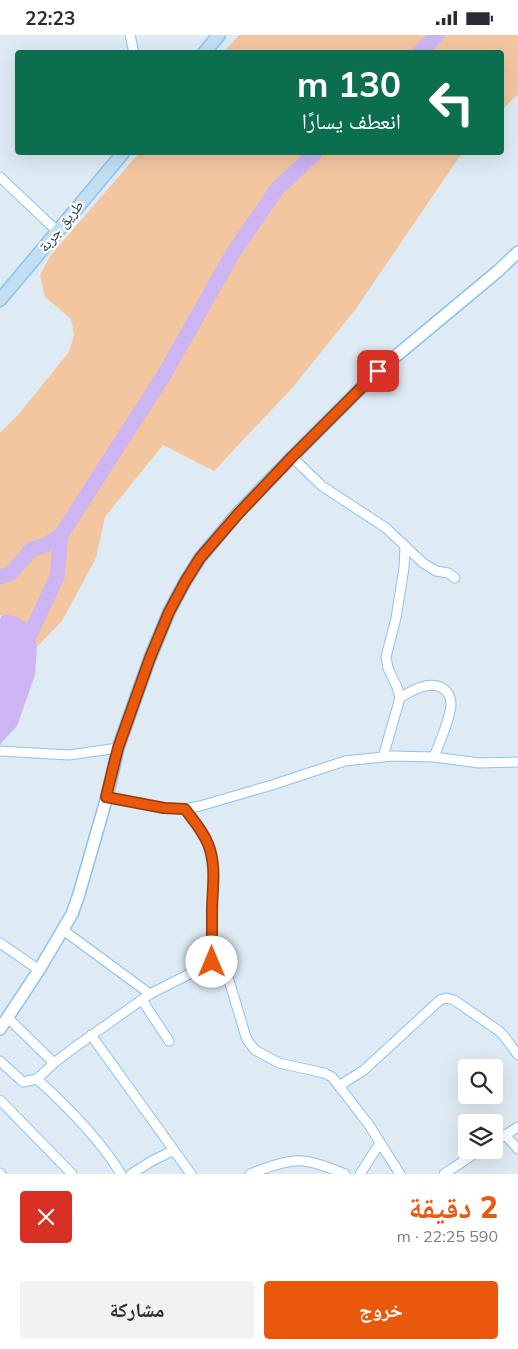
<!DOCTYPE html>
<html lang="ar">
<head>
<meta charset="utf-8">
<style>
  body { margin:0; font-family:Mulish,"Noto Naskh Arabic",sans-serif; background:#f2f2f3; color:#2b2b33; direction:rtl; height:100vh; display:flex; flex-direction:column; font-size:19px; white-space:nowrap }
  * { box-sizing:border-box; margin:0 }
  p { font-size:16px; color:#7c7c81 }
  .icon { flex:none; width:28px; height:28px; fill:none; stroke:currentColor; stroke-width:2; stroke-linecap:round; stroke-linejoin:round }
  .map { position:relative; height:1139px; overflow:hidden; direction:ltr }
  .sheet { display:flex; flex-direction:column; background:#fff; flex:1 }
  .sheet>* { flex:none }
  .banner { position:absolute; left:15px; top:15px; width:489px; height:105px; border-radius:5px; box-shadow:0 5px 20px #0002; direction:rtl; background:#0b6e4f; color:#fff; overflow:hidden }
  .fabs { position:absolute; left:458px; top:1024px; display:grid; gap:10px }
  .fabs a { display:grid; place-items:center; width:45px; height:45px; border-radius:5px; background:#fff; box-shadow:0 5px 20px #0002; font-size:25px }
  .pin { position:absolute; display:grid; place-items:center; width:42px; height:42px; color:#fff; margin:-21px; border-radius:10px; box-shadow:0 2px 8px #0006 }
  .me { position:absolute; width:55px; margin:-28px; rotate:0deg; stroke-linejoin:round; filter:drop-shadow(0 0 4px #0008) }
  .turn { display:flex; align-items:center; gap:18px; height:105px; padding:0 20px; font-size:22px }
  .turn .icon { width:65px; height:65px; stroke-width:2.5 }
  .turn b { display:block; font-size:35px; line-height:42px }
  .round { display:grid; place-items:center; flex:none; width:52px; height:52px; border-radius:5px; background:#f2f2f3 }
  .headline { display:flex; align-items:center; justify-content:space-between; height:85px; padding:0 20px }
  h1 { font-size:30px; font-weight:800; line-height:38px; color:#ea580c }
  .action { display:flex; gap:10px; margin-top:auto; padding:10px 20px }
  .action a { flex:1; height:58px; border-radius:5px; background:#ea580c; color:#fff; font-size:20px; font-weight:800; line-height:58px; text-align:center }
  .action a+a { background:#f2f2f3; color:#2b2b33 }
  .status { display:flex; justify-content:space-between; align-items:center; height:35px; padding:0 25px; background:#fff; direction:ltr }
  .status svg { height:14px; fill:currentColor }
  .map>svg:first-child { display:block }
</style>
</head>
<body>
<div class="status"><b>22:23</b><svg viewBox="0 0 49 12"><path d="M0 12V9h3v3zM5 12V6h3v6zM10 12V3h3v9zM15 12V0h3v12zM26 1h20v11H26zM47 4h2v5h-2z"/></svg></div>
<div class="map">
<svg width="518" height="1139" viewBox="0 0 518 1139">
  <rect width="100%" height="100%" fill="#dfebf4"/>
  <g fill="#f3c6a0">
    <path d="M239 0H518V59L501 76V18L224 17Z"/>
    <path d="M139 118H462L355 275 293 352 214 436 163 410 105 482 96 523 62 586 37 612 33 593 4 579 0 581V398L18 380 69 317 74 300 71 284 45 262 40 240 50 221Z"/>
  </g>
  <path fill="#cdb4f3" d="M3 579 18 582 33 593 37 612 35 640 17 691 2 707 0 711V584Z"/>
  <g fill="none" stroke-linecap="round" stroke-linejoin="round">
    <g stroke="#cdb4f3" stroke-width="15">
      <path d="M419 18 437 0"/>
      <path d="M0 542 11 538 32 514 46 510 61 500"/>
      <path d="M25 610 57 542 61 500 164 340 233 218 277 154 315 118"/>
    </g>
    <g stroke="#89c3f0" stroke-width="11">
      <g id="minor">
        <path d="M130 0 134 18"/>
        <path d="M0 142 57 196"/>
        <path d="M292 422 322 451 386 493 423 528 436 536 448 538 455 543"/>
        <path d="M400 663C412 655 433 643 446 656 450 660 451 664 451 670 449 688 440 706 434 722"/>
        <path d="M0 716 69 720 118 713"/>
        <path d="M383 722 400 663 397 652 388 633 386 622 396 583 404 533 405 512"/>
        <path d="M107 762 165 773 185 774 200 771 272 750 345 726 392 721 434 722 479 728 518 727"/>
        <path d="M185 774 201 795 210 813 214 843 212 876 213 927"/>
        <path d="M63 895 150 959"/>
        <path d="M0 908 39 935"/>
        <path d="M142 965 169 1006"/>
        <path d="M8 983 54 1028"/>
        <path d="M91 1000 191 1139"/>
        <path d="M0 1026 23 1047 37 1044 54 1028 75 1012 150 959 213 927 221 928 225 932 246 1002 248 1006 255 1015 279 1028 324 1038 332 1042 339 1051 369 1090 400 1139"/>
        <path d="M37 1044C68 1072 99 1103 121 1139"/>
        <path d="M339 1051 364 1035 440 965 446 963 454 965 499 996 504 1001 518 1020"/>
        <path d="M0 1065 72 1139"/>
        <path d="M505 1100 518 1114"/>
        <path d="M494 1107 518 1092"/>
        <path d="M0 1138 1 1139"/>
        <path d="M131 1139 152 1126 174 1115"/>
        <path d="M250 1139C265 1133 288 1124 303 1126 317 1127 332 1134 345 1139"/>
        <path d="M360 1139 380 1108"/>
        <path d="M444 1139 480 1115"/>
      </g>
    </g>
    <g stroke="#89c3f0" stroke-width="14">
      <path id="tertiary" d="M0 994 39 935 72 879 79 859 107 762 118 713 150 623 169 577 185 547 200 523 237 479 292 422 378 336 498 236 518 217"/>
    </g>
    <g stroke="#89c3f0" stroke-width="15">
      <g id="secondary">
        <path d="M204 18 219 0"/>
        <path d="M0 265 123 118"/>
      </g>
    </g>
    <use href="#minor" stroke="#fff" stroke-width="9"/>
    <use href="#tertiary" stroke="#fff" stroke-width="11"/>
    <use href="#secondary" stroke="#c2dff2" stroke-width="12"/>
  </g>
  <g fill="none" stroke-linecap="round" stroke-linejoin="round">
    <g stroke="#983908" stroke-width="12">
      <path id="route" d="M212 927C212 910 212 894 212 877 212 854 217 831 208 809 203 796 193 785 185 774L164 773 106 762 118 713 150 623 169 577 185 547 200 523 238 479 292 422 378 336"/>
    </g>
    <use href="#route" stroke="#ea580c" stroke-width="9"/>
  </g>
  <g text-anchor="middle" stroke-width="4.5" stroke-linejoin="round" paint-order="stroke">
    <g font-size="15" fill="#1d3547" stroke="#fff">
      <text transform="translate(61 191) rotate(-51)" y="5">طريق جربة</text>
    </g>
  </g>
</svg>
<div class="fabs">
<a><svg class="icon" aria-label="search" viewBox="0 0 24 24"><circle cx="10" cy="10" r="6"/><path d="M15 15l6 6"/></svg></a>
<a><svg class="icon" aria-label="layers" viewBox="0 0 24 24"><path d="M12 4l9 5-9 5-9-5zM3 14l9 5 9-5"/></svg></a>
</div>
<div class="pin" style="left:378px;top:336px;background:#d93025"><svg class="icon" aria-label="arrive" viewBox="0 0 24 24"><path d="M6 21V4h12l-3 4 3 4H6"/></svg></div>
<svg class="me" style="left:212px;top:927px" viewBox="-20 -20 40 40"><circle r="19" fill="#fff"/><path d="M0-13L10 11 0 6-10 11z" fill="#ea580c"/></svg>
<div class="banner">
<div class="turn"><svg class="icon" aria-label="left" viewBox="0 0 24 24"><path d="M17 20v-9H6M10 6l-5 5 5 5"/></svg><div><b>130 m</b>انعطف يسارًا</div></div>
</div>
</div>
<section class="sheet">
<div class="headline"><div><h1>2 دقيقة</h1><p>590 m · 22:25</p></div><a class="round" style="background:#d93025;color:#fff"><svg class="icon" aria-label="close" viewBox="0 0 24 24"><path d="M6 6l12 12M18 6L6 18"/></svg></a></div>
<div class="action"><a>خروج</a><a>مشاركة</a></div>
</section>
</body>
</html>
